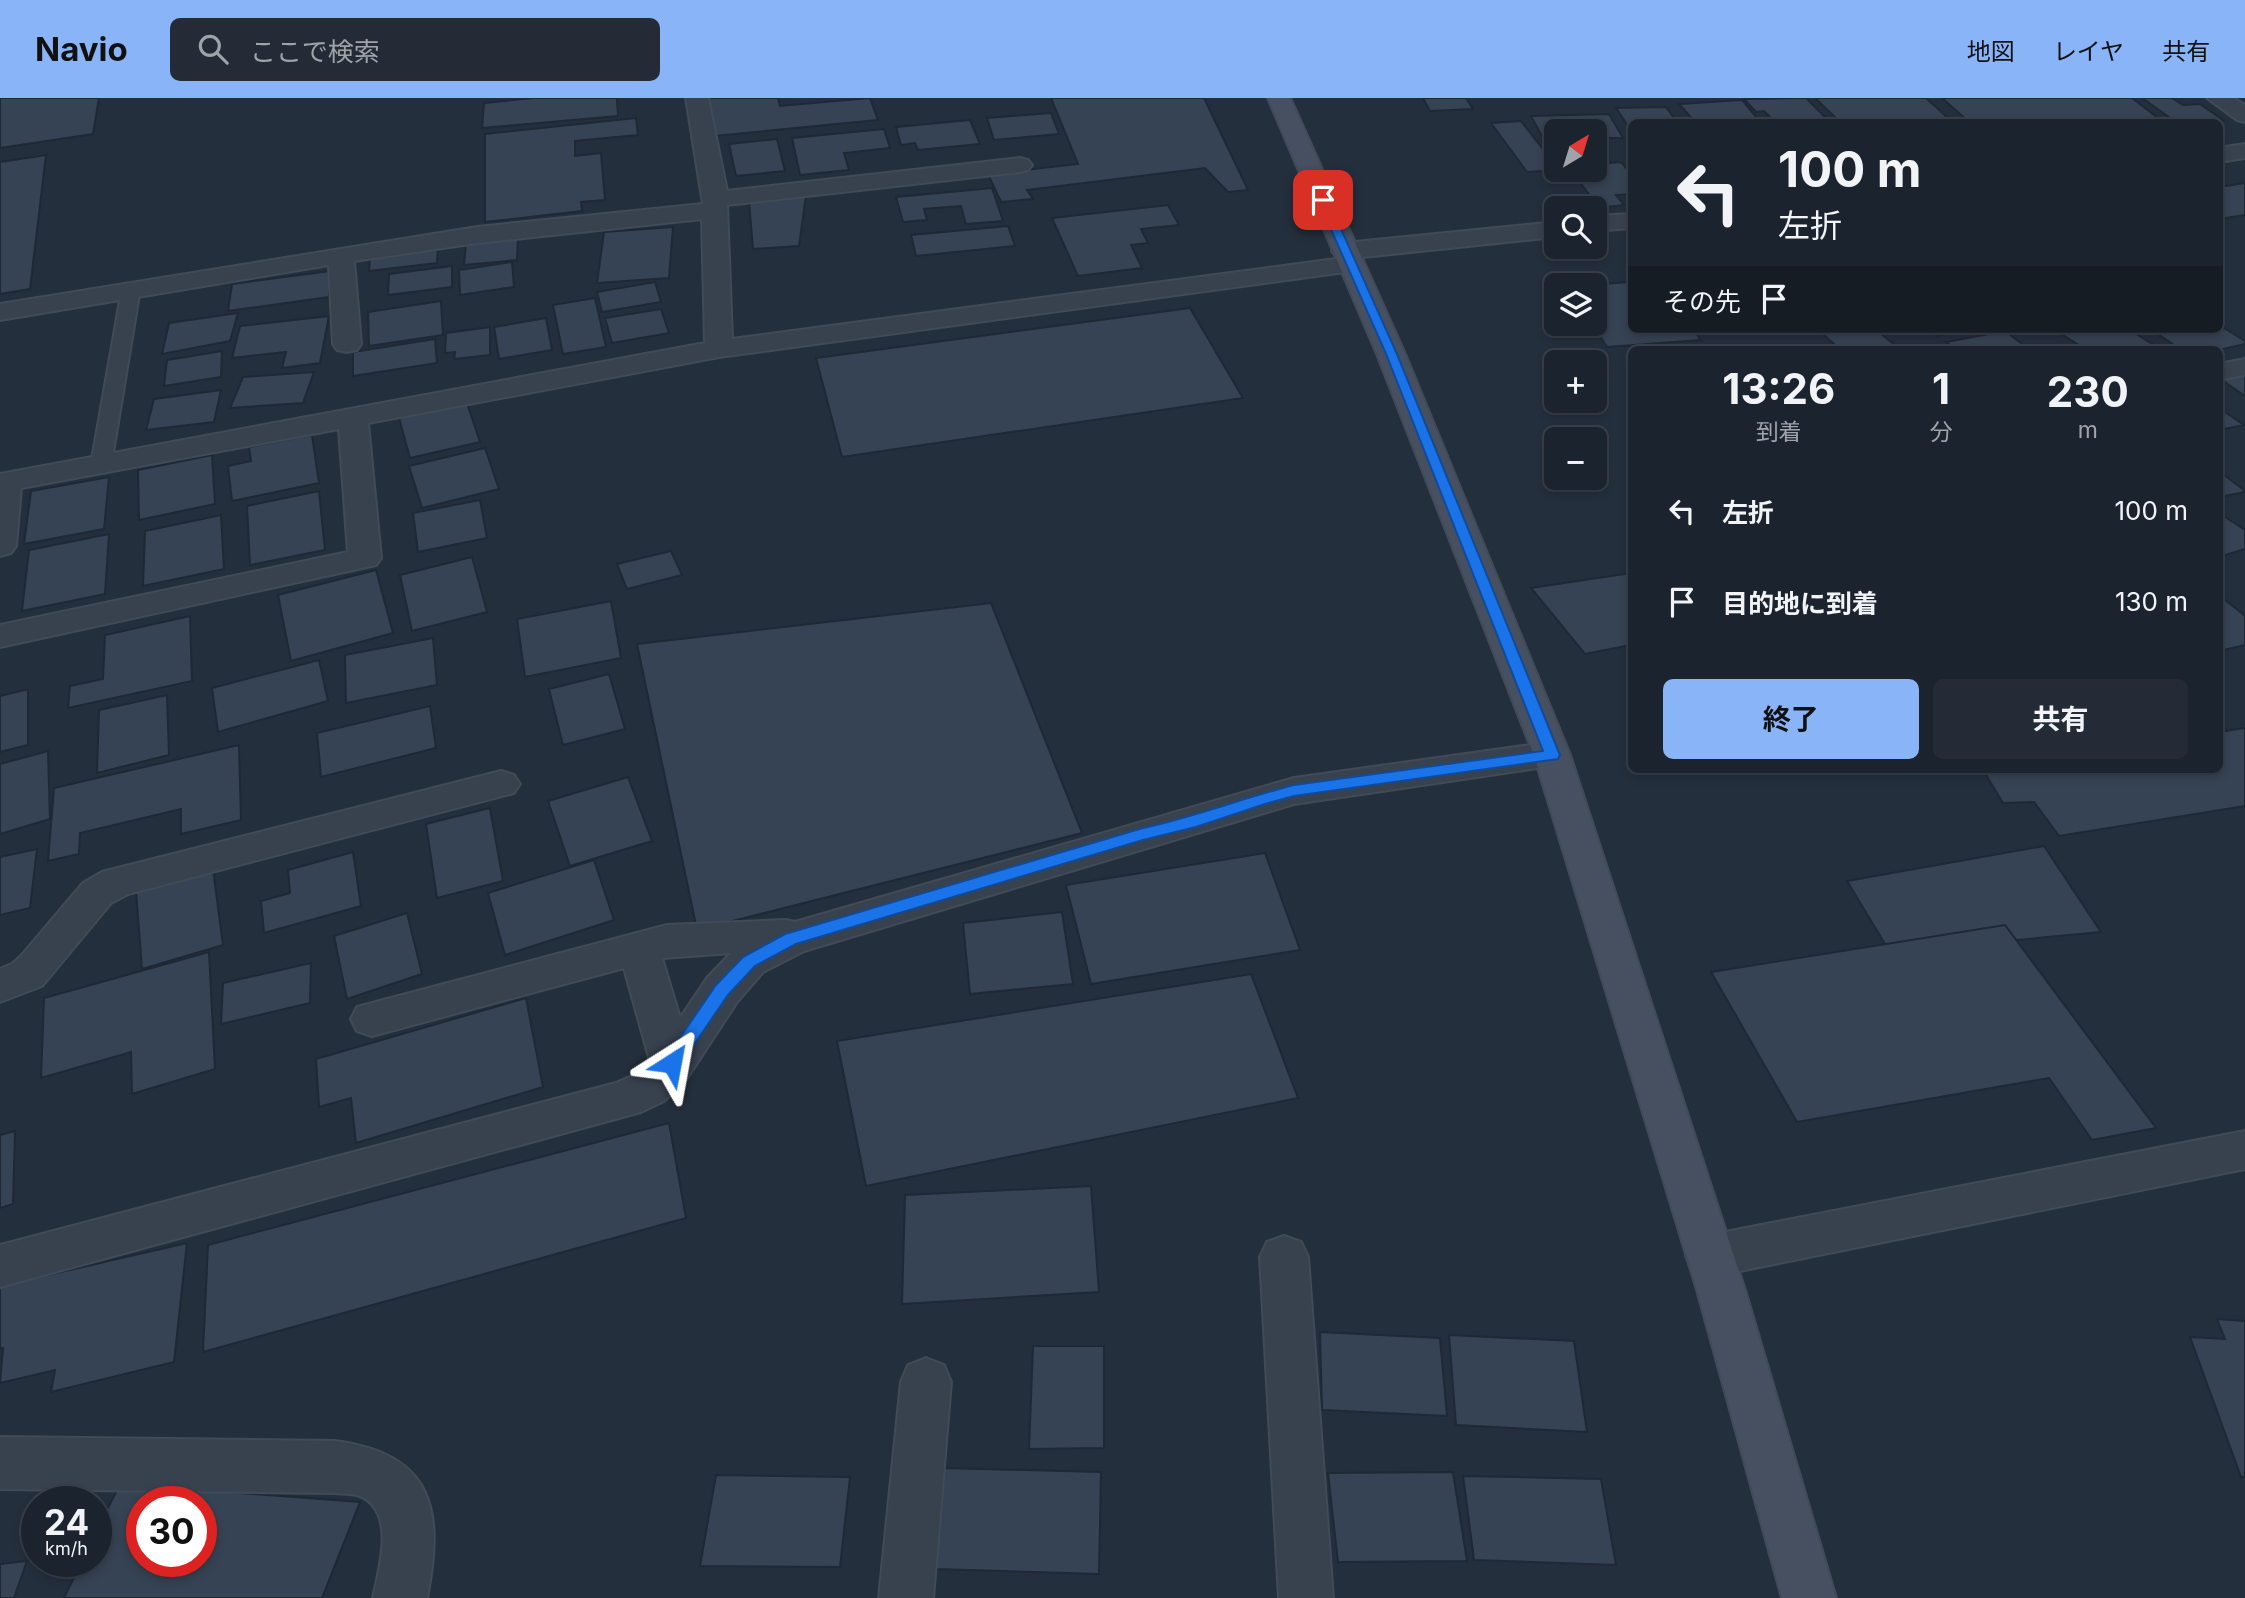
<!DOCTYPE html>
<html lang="ja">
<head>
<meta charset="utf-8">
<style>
  body { margin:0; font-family:Inter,"Noto Sans JP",sans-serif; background:#242b36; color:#f1f3f6; height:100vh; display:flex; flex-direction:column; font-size:26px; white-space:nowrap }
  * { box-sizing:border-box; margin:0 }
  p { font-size:23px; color:#a0a4aa }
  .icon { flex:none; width:38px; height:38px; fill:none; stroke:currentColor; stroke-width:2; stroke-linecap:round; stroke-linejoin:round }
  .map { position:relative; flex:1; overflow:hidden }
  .sheet { position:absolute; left:1628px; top:248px; width:595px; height:427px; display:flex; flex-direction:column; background:#1b232e; border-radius:10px; box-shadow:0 4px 10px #0003,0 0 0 2px #39404a }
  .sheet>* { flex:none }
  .guide { position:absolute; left:1628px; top:21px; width:595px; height:214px; border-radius:10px; box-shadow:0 4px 10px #0003,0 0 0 2px #39404a; background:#1b232e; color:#f1f3f6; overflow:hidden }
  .needle { width:46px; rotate:38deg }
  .tools { position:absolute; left:1544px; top:21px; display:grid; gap:14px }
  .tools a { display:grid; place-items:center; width:63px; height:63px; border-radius:10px; background:#1b232e; box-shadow:0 4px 10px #0003,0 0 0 2px #39404a; font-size:35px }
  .speed { position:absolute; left:21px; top:1388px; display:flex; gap:14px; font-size:35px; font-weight:700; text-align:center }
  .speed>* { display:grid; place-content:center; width:91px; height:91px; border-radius:50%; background:#1b232e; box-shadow:0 4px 10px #0003,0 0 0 2px #39404a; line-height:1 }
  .speed small { font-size:18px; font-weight:400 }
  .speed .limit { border:10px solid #d22; background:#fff; color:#111 }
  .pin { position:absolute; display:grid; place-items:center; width:60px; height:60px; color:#fff; margin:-30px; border-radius:14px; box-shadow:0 4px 10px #0006 }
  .me { position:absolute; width:77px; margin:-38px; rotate:34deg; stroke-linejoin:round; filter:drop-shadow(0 0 5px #0008) }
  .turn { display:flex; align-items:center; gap:24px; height:147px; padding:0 35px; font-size:32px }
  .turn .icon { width:91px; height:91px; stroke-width:2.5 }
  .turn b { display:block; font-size:49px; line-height:60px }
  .then { display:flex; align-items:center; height:66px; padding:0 35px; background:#0003; gap:14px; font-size:26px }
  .eta { display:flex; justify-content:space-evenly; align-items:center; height:119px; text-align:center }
  .eta b { font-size:42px; font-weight:700; line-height:49px }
  .cta { display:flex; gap:14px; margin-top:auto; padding:14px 35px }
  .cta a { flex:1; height:80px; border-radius:10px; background:#8ab4f8; color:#111; font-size:28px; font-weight:700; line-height:80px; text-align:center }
  .cta a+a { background:#242b36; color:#f1f3f6 }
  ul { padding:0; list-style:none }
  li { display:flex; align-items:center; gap:21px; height:91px; padding:0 35px }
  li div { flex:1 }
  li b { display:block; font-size:26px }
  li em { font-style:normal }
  header { display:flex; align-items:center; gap:42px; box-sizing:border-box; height:98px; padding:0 35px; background:#8ab4f8; color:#111 }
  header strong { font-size:33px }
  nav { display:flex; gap:38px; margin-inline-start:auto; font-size:24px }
  .search { width:490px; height:63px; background:#242b36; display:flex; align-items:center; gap:18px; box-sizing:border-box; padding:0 24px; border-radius:10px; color:#a0a4aa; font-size:26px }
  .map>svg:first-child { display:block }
</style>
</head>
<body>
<header>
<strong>Navio</strong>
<div class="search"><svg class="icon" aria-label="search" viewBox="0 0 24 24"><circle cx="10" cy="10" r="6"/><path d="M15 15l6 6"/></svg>ここで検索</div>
<nav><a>地図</a><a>レイヤ</a><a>共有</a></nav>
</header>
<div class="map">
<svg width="2245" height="1500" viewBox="0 0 2245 1500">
  <rect width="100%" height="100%" fill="#242f3e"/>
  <g fill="#364354" stroke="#1f2835" stroke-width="2" fill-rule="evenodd">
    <path d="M0 0H99L93 36 0 50Z"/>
    <path d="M534 0H617L618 18 482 30 484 5Z"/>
    <path d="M691 0H778L780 8 870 0 878 22 704 39Z"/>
    <path d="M1051 0H1204L1248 92 1228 94 1205 70 1027 92 1033 101 1001 104 988 76 1078 66Z"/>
    <path d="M1423 0H1466L1473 11 1430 13Z"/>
    <path d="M1806 0 1828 22 1775 24 1764 13 1756 14 1744 1Z"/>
    <path d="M1815 0H1926L1950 22 1840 24Z"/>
    <path d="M1942 0H2132L2163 24H1969Z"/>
    <path d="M2142 0H2172L2183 7 2200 6 2223 22 2176 24Z"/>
    <path d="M1742 2 1758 21 1695 24 1679 6Z"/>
    <path d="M1666 9 1677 24H1631L1630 31 1616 10Z"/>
    <path d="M1051 15 1059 36 994 42 987 20Z"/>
    <path d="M1609 16 1623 40H1594V33H1556V41L1544 42 1531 18Z"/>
    <path d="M636 20 638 37 575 43V58L601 55 605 102 581 104 582 113 485 124V36Z"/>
    <path d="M970 22 980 46 918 52 915 45 901 47 896 29Z"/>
    <path d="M1521 23 1556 68V72H1559L1527 74 1491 25Z"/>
    <path d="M884 31 890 50 844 55 849 72 800 77 792 40Z"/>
    <path d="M777 41 785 73 736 78 729 46Z"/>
    <path d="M46 57 30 191 0 196V64Z"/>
    <path d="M1621 64 1631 76V96L1616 97 1624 107 1599 110 1574 76 1591 75 1588 72H1594V66Z"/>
    <path d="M2245 85V117L2219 121V89Z"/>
    <path d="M992 90 1003 123 966 126 961 108 924 111 927 122 903 124 896 99Z"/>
    <path d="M806 98 799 148 753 151 749 104Z"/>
    <path d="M1168 107 1179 127 1141 131 1148 145 1131 147 1142 170 1078 178 1052 120Z"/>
    <path d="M1008 128 1015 148 916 158 911 137Z"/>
    <path d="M673 129 669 180 597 185 604 134Z"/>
    <path d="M518 140 517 162 464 167 466 144Z"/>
    <path d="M438 147 437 165 369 173 370 159Z"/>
    <path d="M512 164 514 189 460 197 459 172Z"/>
    <path d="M452 168V189L388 197 389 176Z"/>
    <path d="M330 173 329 199 228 213 232 186Z"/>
    <path d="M655 184 661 204 602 214 597 194Z"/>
    <path d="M1631 184V231H1693L1701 242 1607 249 1592 226H1594V187H1586Z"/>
    <path d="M595 200 606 249 563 256 553 207Z"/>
    <path d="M441 203 443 237 369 248 368 214Z"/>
    <path d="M1190 210 1243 300 842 359 816 260Z"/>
    <path d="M661 211 669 235 612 245 605 220Z"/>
    <path d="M238 215 230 243 162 256 169 225Z"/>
    <path d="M329 218 320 265 282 270 286 254 232 260 240 228Z"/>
    <path d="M546 220 552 252 499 261 494 229Z"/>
    <path d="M2219 227 2245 243V246L2219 252H2182L2150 231H2219Z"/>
    <path d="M490 229V257L454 261 455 254 445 255 446 235Z"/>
    <path d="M1817 231H1875L1897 249 1841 252Z"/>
    <path d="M1929 231H1970L1937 238Z"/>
    <path d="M2053 231H2128L2162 252H2087Z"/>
    <path d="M2005 233 2030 252H1956L1946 244Z"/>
    <path d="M435 241 437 265 353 278V254Z"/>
    <path d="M222 253 221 279 164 288 167 262Z"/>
    <path d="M2245 273V298L2219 280V278Z"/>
    <path d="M314 274 303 305 230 310 243 279Z"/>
    <path d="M221 292 214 324 146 332 154 301Z"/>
    <path d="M467 305 480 344 410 360 399 320Z"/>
    <path d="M2219 310 2244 327 2219 332Z"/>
    <path d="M312 337 319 385 232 403 228 368 251 363 249 349Z"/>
    <path d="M485 350 499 391 422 410 409 368Z"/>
    <path d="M212 357 215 406 139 422 138 372Z"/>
    <path d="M2219 373 2245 393V394L2219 399Z"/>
    <path d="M109 379 104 431 24 446 31 393Z"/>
    <path d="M319 393 325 452 250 467 247 408Z"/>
    <path d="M480 402 487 440 418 454 413 415Z"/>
    <path d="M2219 415 2245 432V451L2219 459Z"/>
    <path d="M221 417 224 471 143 488 145 433Z"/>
    <path d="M109 436 105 496 22 513 29 452Z"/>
    <path d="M671 453 682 477 627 491 617 466Z"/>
    <path d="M472 459 487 514 412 533 400 477Z"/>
    <path d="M376 472 393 535 291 563 278 497Z"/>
    <path d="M1631 475V547L1585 556 1531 490Z"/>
    <path d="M2219 497 2245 518V547L2219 553Z"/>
    <path d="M611 503 621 560 525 579 517 521Z"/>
    <path d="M991 505 1082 735 697 832 637 546Z"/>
    <path d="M190 518 192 583 68 610 70 588 103 581 105 537Z"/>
    <path d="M433 540 437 587 346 605 345 557Z"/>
    <path d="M319 562 328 603 218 634 212 590Z"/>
    <path d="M609 576 625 631 563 647 549 591Z"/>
    <path d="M28 591V647L0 654V598Z"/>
    <path d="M167 597 169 657 97 675 99 612Z"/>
    <path d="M430 608 436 650 321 679 317 635Z"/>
    <path d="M2245 630V708L2059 738 2034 704 2003 705 1983 672H2219V634Z"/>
    <path d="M239 647 241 722 181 736V711L80 735 79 756 48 763 54 690Z"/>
    <path d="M48 653 50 721 0 736V666Z"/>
    <path d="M628 679 652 743 570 768 548 703Z"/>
    <path d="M490 710 503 783 437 800 426 726Z"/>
    <path d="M2044 748 2101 834 2017 842 1885 846 1847 783Z"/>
    <path d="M37 751 30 810 0 817V759Z"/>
    <path d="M353 754 361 808 264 835 261 803 290 795 288 772Z"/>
    <path d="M1265 755 1300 852 1091 886 1066 787Z"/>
    <path d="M594 762 614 822 505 857 488 795Z"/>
    <path d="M213 771 223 847 142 871 136 793Z"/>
    <path d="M1062 814 1073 886 970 896 963 825Z"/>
    <path d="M407 815 422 876 347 901 334 838Z"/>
    <path d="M2005 827 2156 1030 2092 1042 2049 980 1797 1024 1711 874Z"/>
    <path d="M209 854 215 971 132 996 131 954 41 980 44 900Z"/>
    <path d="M311 865 310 905 221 926 223 885Z"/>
    <path d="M1251 876 1298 1000 866 1088 837 943Z"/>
    <path d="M526 900 543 989 356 1045 351 1000 319 1009 316 961Z"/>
    <path d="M669 1025 686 1120 203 1254 208 1147Z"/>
    <path d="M15 1033 13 1106 0 1110V1037Z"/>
    <path d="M1091 1088 1099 1194 902 1206 905 1097Z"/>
    <path d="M187 1145 174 1264 51 1294 55 1272 0 1285 3 1250H0V1188Z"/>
    <path d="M2217 1221 2245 1223V1379H2241L2190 1239 2225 1241Z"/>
    <path d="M1320 1234 1440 1240 1447 1318 1322 1312Z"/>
    <path d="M1449 1237 1574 1243 1587 1334 1456 1327Z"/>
    <path d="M1033 1248H1104V1350L1029 1351Z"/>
    <path d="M944 1370 1101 1374 1099 1476 934 1471Z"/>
    <path d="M1453 1374 1467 1463 1338 1464 1328 1375Z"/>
    <path d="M716 1377 850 1379 840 1469 700 1468Z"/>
    <path d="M1463 1378 1601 1381 1616 1467 1474 1462Z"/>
    <path d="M120 1386 360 1404 322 1500H64L82 1463H96V1434ZM142 1404H201V1463H142Z"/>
    <path d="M27 1463 14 1500H0V1466Z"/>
  </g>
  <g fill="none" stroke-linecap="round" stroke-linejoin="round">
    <g stroke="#414a57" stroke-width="4">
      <path id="lane" d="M131 186 140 191 111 367 108 371H94L91 367 122 191Z"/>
    </g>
    <g stroke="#414a57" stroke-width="4">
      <g id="street">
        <path d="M686 0H708L727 93 1020 60 1028 62 1032 67 1028 72 1020 74 727 107 732 241 1343 160 1336 158 1332 153 1336 148 1345 145 1556 124V139L1353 160 1360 162 1364 167 1360 172 719 259 368 325 381 460 376 467 0 549V527L348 454 339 331 21 390 16 448 11 455 0 458V376L705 245 702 121 477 145 354 163 361 246 357 252 347 254 337 252 333 246 329 167 0 222V206L477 129 703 106Z"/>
        <path d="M2207 0H2233L2245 7V24L2237 22Z"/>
        <path d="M2245 46V60L2219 64V50Z"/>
        <path d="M1631 116V130L1594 133V118Z"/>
        <path d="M2245 261V277L2219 282V266Z"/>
        <path d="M1552 644 1565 648 1570 657 1565 666 1294 706 804 853 763 874 737 904 684 985 664 1003 641 1014 0 1189V1147L616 985 634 977 650 963 624 870 372 938 357 933 351 921 357 909 667 827 786 822 795 824 1294 680ZM731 855 707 880 680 920 662 860Z"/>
        <path d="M501 673 514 677 520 686 514 695 128 796 111 805 42 888 0 904V871L12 866 21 858 83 785 102 774Z"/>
        <path d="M2245 1033V1071L1710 1179 1693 1173 1686 1158 1693 1143 1710 1137Z"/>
        <path d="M1284 1138 1301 1144 1308 1159 1333 1500H1279L1260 1159 1267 1144Z"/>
        <path d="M926 1260 944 1267 951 1284 933 1500H879L901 1284 908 1267Z"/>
        <path d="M0 1339 335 1343C434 1356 444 1412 427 1500H373C379 1471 396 1416 362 1399 355 1395 343 1396 335 1395L0 1391Z"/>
      </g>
    </g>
    <g stroke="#414a57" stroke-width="4">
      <path id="secondary" d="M1268 0H1290L1405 256 1570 657 1745 1192 1836 1500H1782L1697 1192 1534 657 1377 256Z"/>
    </g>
    <use href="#lane" fill="#38414e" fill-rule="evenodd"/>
    <use href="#street" fill="#38414e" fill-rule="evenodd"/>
    <use href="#secondary" fill="#465061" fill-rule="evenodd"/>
  </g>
  <path fill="#1a73e8" stroke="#114b97" stroke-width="2" d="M1323 99 1328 102 1397 256 1560 657 1558 661 1294 698 1265 706 1196 729 1143 742 796 846 755 868 728 897 678 970 672 973 666 970 663 965 666 960 716 887 743 859 785 836 1143 730C1194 719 1243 700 1294 687L1543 653 1386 256 1318 102Z"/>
</svg>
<div class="tools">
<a><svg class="needle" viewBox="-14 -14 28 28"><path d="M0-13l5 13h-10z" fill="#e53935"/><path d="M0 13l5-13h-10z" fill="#a0a4aa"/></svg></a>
<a><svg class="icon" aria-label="search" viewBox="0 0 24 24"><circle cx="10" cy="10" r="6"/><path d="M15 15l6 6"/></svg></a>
<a><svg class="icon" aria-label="layers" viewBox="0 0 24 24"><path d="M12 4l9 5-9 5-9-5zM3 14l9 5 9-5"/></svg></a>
<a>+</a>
<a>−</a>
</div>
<div class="speed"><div>24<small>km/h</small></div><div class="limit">30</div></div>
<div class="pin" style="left:1323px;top:102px;background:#d93025"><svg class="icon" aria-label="arrive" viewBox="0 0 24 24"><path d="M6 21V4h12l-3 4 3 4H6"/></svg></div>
<svg class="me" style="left:672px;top:965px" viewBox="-20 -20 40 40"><path d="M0-17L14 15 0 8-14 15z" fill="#1a73e8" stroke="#fff" stroke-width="4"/></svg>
<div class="guide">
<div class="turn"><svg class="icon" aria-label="left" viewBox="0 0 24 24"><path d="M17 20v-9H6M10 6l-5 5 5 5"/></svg><div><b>100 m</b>左折</div></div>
<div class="then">その先<svg class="icon" aria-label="arrive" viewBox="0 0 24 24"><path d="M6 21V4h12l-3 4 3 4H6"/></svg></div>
</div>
<section class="sheet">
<div class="eta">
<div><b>13:26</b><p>到着</p></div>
<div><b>1</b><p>分</p></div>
<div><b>230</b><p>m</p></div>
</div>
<ul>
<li><svg class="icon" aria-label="left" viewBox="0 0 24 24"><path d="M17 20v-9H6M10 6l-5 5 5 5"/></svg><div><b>左折</b></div><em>100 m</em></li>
<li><svg class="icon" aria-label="arrive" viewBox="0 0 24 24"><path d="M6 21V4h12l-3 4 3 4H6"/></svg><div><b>目的地に到着</b></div><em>130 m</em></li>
</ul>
<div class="cta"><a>終了</a><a>共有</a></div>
</section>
</div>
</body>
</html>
